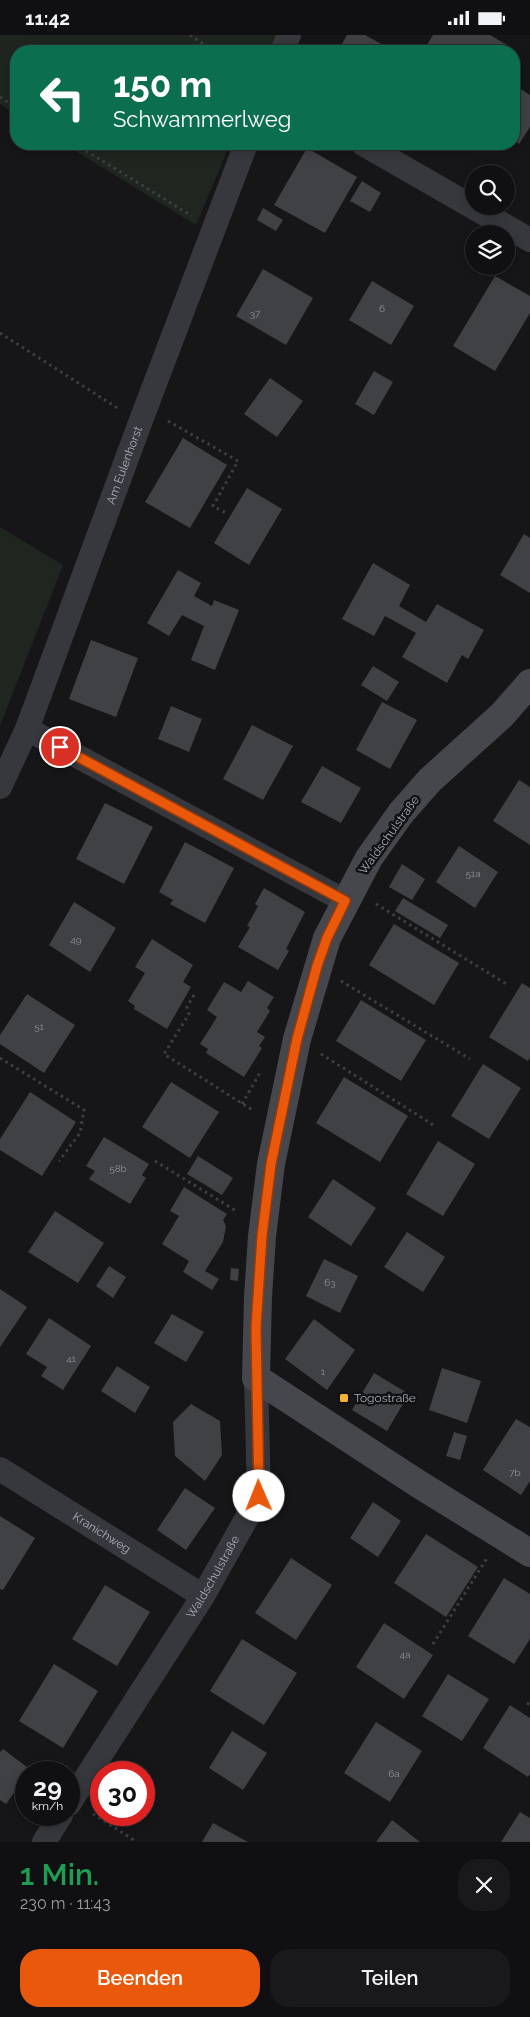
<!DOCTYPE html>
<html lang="de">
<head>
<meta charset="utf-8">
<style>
  body { margin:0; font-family:Raleway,sans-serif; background:#19191b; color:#f1f3f6; height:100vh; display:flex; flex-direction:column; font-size:19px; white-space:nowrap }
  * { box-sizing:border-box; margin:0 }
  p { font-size:16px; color:#9c9d9f }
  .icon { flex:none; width:28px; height:28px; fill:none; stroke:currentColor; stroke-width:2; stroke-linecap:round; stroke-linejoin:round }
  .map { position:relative; height:1807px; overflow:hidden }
  .side { display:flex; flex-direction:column; background:#101012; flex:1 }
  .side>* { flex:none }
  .hud { position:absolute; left:10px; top:10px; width:510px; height:105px; border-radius:20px; box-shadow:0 2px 12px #0003,0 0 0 1px #303032; background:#0b6e4f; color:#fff; overflow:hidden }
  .buttons { position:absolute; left:465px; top:130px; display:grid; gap:10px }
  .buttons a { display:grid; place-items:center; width:50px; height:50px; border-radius:50%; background:#101012; box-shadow:0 2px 12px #0003,0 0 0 1px #303032; font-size:25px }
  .speed { position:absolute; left:15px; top:1726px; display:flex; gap:10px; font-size:25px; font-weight:700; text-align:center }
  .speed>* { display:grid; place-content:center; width:65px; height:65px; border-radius:50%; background:#101012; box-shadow:0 2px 12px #0003,0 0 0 1px #303032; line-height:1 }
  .speed small { font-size:12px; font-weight:400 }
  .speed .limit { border:8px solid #d22; background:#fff; color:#111 }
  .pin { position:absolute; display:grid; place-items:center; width:42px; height:42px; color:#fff; margin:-21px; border:2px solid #fff; border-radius:50%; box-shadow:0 1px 5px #0007 }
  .me { position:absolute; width:55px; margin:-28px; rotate:359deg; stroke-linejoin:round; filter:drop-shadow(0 0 4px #0008) }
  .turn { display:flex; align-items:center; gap:18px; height:105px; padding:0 20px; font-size:22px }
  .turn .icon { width:65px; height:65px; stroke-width:2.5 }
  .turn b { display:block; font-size:35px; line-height:42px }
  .round { display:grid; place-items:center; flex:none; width:52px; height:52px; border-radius:20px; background:#19191b }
  .summary { display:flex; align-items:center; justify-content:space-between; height:85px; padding:0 20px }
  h1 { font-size:30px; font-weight:600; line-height:38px; color:#1e9e55 }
  .cta { display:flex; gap:10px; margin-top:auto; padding:10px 20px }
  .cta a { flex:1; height:58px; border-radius:20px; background:#ea580c; color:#fff; font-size:20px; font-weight:600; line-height:58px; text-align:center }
  .cta a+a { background:#19191b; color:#f1f3f6 }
  .status { display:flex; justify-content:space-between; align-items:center; height:35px; padding:0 25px; background:#101012; direction:ltr }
  .status svg { height:14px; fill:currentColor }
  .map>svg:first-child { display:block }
</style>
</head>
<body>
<div class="status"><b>11:42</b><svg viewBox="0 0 49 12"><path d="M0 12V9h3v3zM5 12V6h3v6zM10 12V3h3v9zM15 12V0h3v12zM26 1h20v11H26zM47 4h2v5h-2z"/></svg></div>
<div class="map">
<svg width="530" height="1807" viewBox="0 0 530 1807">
  <rect width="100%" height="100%" fill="#161618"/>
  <g fill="#1e261f">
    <path d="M0 0H276L269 16H16V79L0 69Z"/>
    <path d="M64 109H230L196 190Z"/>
    <path d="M0 492 63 530 0 691Z"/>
  </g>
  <g fill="#404145">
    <path d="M347 0H365L394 16H338Z"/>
    <path d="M433 0H490L507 10 503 16H423Z"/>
    <path d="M514 50 530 60V92L519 109 514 105Z"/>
    <path d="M307 113 357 142 325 198 274 170Z"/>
    <path d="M362 146 381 158 370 177 350 166Z"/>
    <path d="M263 173 283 185 276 196 257 185Z"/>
    <path d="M263 234 313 263 286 310 236 281Z"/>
    <path d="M495 241 530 261V278L495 336 453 311Z"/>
    <path d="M372 246 414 271 391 310 349 285Z"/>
    <path d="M374 336 393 347 374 380 355 369Z"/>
    <path d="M270 343 303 366 277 402 244 379Z"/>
    <path d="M183 403 227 430 190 493 145 467Z"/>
    <path d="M247 453 282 474 249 530 214 508Z"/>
    <path d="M524 499 530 503V558L500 540Z"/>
    <path d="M373 528 410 550 399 571 426 587 437 569 484 595 468 624 462 620 447 648 402 622 416 598 385 581 374 601 342 584Z"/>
    <path d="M178 535 201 548 194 561 212 571 214 565 239 575 215 635 191 625 204 591 182 580 169 601 147 588Z"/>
    <path d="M91 605 138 623 116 682 69 664Z"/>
    <path d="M373 631 399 647 387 666 361 650Z"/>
    <path d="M382 667 417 685 390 734 356 715Z"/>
    <path d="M171 671 202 684 189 717 158 704Z"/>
    <path d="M252 690 293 711 263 765 223 744Z"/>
    <path d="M322 731 361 753 341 788 301 767Z"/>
    <path d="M519 745 530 752V810L493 786Z"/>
    <path d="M105 768 153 792 124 849 76 824Z"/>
    <path d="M185 807 234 833 205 888 170 869 173 865 159 857Z"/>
    <path d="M459 811 498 837 475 873 436 847Z"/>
    <path d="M402 829 425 844 412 865 389 852Z"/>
    <path d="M264 853 305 877 286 914 289 916 278 935 238 912 250 892 247 891 258 871 255 869Z"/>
    <path d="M403 863 448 890 440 903 395 876Z"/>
    <path d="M74 867 116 893 90 937 49 910Z"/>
    <path d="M394 889 459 928 434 970 369 930Z"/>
    <path d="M152 904 193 930 183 947 191 952 167 994 134 974 135 971 128 966 145 938 135 932Z"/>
    <path d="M248 946 274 962 267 973 270 976 257 997 265 1002 259 1011 262 1013 244 1042 206 1018 208 1014 200 1009 217 982 207 975 224 947 241 957Z"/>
    <path d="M522 948 530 953V1022L528 1026 489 1002Z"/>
    <path d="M27 959 75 990 44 1038 0 1009V1000Z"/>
    <path d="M361 965 426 1005 401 1046 336 1006Z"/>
    <path d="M483 1029 521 1053 489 1104 451 1081Z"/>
    <path d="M344 1042 408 1081 380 1127 316 1088Z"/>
    <path d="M171 1047 219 1077 190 1123 142 1092Z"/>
    <path d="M30 1057 76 1087 42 1141 0 1115V1104Z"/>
    <path d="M104 1102 149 1129 142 1140 146 1143 130 1169 89 1144 95 1136 86 1131Z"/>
    <path d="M438 1106 475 1129 443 1181 406 1159Z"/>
    <path d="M198 1121 233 1143 222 1160 187 1139Z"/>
    <path d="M333 1144 376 1173 351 1211 308 1182Z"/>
    <path d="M184 1152 227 1179 223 1185 226 1191 223 1207 205 1236 219 1244 212 1255 183 1237 189 1226 162 1209 179 1181 170 1176Z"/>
    <path d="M55 1176 104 1208 78 1248 28 1217Z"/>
    <path d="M407 1197 445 1222 423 1257 384 1232Z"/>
    <path d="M324 1224 358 1241 340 1278 306 1261Z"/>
    <path d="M109 1231 126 1242 113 1263 96 1251Z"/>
    <path d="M231 1233 239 1234 238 1246 230 1245Z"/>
    <path d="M0 1254 27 1272 0 1312Z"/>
    <path d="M172 1279 204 1297 186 1327 154 1308Z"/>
    <path d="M49 1283 91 1311 63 1355 41 1341 47 1332 26 1319Z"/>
    <path d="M314 1284 355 1315 327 1355 285 1324Z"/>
    <path d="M117 1331 150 1352 135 1378 101 1356Z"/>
    <path d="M442 1333 481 1346 467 1388 429 1375Z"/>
    <path d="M374 1338 409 1359 387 1396 352 1375Z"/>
    <path d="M191 1369 220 1386 222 1420 205 1446 175 1421 173 1387Z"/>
    <path d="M516 1384 530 1392V1446L521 1460 483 1435Z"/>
    <path d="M454 1397 467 1401 460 1425 446 1421Z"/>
    <path d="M185 1453 215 1473 186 1515 157 1495Z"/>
    <path d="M373 1467 401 1486 378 1522 350 1503Z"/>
    <path d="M0 1481 35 1503 3 1555 0 1554Z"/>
    <path d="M426 1499 478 1532 446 1582 394 1548Z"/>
    <path d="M291 1523 332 1550 296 1605 255 1578Z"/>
    <path d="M504 1543 530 1559V1604L514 1629 468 1601Z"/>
    <path d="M105 1550 150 1577 117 1631 72 1604Z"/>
    <path d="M384 1588 433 1620 404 1664 356 1632Z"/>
    <path d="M242 1604 297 1638 264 1690 210 1656Z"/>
    <path d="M54 1629 98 1656 63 1713 19 1686Z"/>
    <path d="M448 1639 489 1664 462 1706 422 1681Z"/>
    <path d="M510 1670 530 1683V1739L528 1742 483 1713Z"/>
    <path d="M376 1687 422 1716 390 1767 344 1738Z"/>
    <path d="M232 1696 267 1718 243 1755 209 1733Z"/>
    <path d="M3 1714 31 1735 26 1738V1741L6 1769 0 1765V1717Z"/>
    <path d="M520 1777 530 1783V1807H501Z"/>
    <path d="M392 1785 420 1807H376Z"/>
    <path d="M213 1788 248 1807H202Z"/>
  </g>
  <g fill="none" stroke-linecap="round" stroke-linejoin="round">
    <g stroke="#3d3f44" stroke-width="3" stroke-dasharray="2.5 4" stroke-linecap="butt">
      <path d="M190 0 214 16"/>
      <path d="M0 62 16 72"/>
      <path d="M75 109 192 181"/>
      <path d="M0 298 119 374"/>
      <path d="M168 386 238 426 213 471 226 478"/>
      <path d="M376 869 508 950"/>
      <path d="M341 946 470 1024"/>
      <path d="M194 960 187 972 189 979 164 1019 254 1076"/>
      <path d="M321 1019 435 1091"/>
      <path d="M0 1023 84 1075 80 1098 59 1126"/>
      <path d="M242 1069 261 1036"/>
      <path d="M155 1126 238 1177"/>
      <path d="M433 1609 487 1523"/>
      <path d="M527 1668 530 1670"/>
      <path d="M93 1779 137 1807"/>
    </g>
    <g stroke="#37383d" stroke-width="24">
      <path d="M282 16 289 0"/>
      <path d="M363 109 530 205"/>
      <path d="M27 694 345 866"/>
      <path id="s1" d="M0 752 27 694 140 388 246 109"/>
      <path id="s2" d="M0 1434 203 1561"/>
      <path id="s3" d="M69 1769 203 1561 259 1461 256 1343"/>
      <path d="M44 1807 61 1780"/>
    </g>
    <path stroke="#45474d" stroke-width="28" d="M530 648 502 680 430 745 401 778 369 823 327 903 297 1004 271 1129 262 1201 258 1262 256 1343 417 1448 530 1518"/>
  </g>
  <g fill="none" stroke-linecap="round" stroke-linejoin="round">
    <g stroke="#983908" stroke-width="12">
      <path id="route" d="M60 712 345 866 327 903 317 931 297 1004 271 1129 262 1201 256 1292 259 1461"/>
    </g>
    <use href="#route" stroke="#ea580c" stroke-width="9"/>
  </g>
  <rect fill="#f2b134" stroke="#111113" stroke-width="2" x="339" y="1358" width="10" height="10" rx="2.5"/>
  <g text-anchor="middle" stroke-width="5" stroke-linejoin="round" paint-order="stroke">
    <g font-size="10" fill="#8e929b">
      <text x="382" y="277">6</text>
      <text x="255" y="282">37</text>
      <text x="473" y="842">51a</text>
      <text x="76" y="908">49</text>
      <text x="39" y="995">51</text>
      <text x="118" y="1137">58b</text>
      <text x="330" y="1251">63</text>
      <text x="71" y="1327">41</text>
      <text x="323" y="1340">1</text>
      <text x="515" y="1441">7b</text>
      <text x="405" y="1623">4a</text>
      <text x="394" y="1742">6a</text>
    </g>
    <g font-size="12" fill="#a8adb8" stroke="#111113">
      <text dy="4" stroke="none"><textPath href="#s1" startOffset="345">Am Eulenhorst</textPath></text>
      <text transform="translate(389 800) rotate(-54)" y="4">Waldschulstraße</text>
      <text dy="4" stroke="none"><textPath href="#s2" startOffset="120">Kranichweg</textPath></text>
      <text dy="4" stroke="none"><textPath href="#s3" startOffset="269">Waldschulstraße</textPath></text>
    </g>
    <g font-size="12" fill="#a8adb8" stroke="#111113" text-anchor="start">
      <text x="354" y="1367">Togostraße</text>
    </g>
  </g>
</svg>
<div class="buttons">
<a><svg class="icon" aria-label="search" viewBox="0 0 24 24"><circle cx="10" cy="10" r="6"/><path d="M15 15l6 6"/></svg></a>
<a><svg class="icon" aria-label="layers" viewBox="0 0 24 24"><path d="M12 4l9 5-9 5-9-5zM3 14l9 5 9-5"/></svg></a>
</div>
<div class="speed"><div>29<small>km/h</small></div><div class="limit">30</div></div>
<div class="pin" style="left:60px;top:712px;background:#d93025"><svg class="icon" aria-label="arrive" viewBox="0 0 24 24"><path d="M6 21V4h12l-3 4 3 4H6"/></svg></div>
<svg class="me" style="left:259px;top:1461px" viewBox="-20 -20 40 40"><circle r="19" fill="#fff"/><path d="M0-13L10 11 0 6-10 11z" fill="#ea580c"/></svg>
<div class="hud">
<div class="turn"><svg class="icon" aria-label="left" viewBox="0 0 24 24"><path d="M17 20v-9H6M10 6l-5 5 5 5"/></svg><div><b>150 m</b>Schwammerlweg</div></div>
</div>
</div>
<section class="side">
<div class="summary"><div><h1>1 Min.</h1><p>230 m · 11:43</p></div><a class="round"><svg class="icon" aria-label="close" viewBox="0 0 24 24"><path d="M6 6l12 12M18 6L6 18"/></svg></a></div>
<div class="cta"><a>Beenden</a><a>Teilen</a></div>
</section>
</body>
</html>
